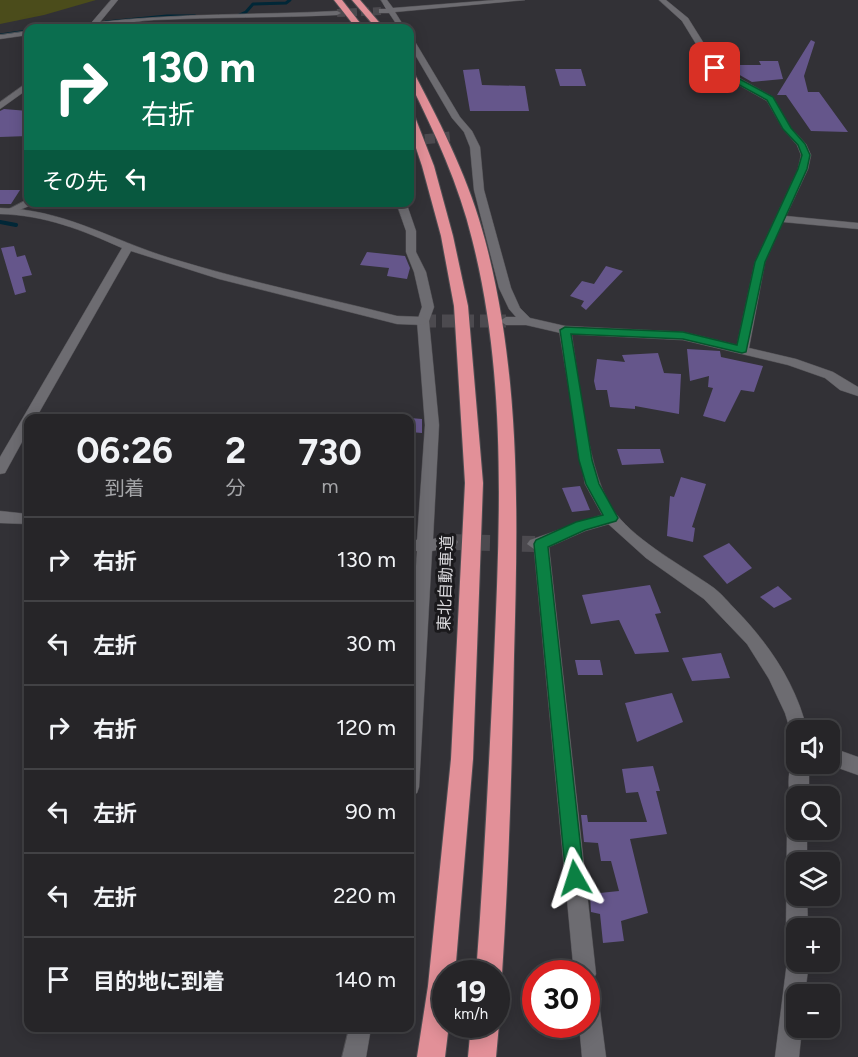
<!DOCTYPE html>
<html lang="ja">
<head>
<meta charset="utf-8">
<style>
  body { margin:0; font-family:Figtree,"Noto Sans JP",sans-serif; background:#323134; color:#f1f3f6; height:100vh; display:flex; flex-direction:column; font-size:22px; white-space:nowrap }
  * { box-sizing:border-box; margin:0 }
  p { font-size:20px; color:#a4a5a8 }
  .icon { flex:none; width:33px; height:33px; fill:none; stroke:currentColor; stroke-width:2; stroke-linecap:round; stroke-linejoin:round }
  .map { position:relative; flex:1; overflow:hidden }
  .side { position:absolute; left:24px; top:414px; width:390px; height:618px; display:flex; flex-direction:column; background:#262528; border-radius:12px; box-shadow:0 3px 15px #0003,0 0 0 2px #424245 }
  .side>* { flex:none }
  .top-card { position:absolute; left:24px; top:24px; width:390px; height:183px; border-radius:12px; box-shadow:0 3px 15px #0003,0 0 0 2px #424245; background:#0b6e4f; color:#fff; overflow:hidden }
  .controls { position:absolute; left:786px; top:720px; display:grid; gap:12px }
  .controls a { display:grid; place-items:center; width:54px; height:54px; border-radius:12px; background:#262528; box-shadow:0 3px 15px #0003,0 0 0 2px #424245; font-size:30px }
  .speed { position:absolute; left:432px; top:960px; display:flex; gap:12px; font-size:30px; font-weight:700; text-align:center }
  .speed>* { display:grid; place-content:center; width:78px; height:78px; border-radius:50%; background:#262528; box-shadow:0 3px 15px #0003,0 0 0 2px #424245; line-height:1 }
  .speed small { font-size:15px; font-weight:400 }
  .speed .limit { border:9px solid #d22; background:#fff; color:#111 }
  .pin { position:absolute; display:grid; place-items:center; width:51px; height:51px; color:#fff; margin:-26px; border-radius:12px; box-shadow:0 3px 9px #0006 }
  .me { position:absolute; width:66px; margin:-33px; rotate:354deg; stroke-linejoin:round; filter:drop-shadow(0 0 4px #0008) }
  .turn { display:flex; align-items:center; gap:21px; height:126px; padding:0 18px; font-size:27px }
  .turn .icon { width:78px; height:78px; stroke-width:2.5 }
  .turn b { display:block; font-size:42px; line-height:51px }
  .then { display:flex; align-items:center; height:57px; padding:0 18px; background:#0003; gap:12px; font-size:22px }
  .eta { display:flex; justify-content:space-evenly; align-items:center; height:102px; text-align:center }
  .eta b { font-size:36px; font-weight:700; line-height:42px }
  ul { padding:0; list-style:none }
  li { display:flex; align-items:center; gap:18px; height:84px; padding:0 18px; border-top:2px solid #424245 }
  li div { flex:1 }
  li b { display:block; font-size:22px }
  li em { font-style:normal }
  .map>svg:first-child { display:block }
</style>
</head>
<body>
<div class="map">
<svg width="858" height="1057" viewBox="0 0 858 1057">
  <rect width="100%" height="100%" fill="#323136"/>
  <path fill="#4b4c1b" d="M0 0H96L44 15 0 24Z"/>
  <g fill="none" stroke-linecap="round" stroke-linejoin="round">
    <g stroke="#012737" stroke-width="3">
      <path d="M237 16 246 12 253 4 286 3 290 0"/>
      <path d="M106 22 167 16H195"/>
      <path d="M51 28 91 24"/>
      <path d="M0 35 28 31"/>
    </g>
    <path stroke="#012737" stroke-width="4" d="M0 222 16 225"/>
  </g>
  <g fill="#65568b">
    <path d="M811 40 815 42 804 76 808 92H819L848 132 811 131 786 95H777Z"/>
    <path d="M759 61H778L783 79 752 82 722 65H761Z"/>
    <path d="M479 69 482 85 525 86 529 111H470L463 70Z"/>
    <path d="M555 69H581L586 86H560Z"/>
    <path d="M4 109 28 111V136L0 137V111Z"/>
    <path d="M0 190H20L11 204H0Z"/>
    <path d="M14 246 17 257 25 255 32 275 22 277 26 292 15 295 1 248Z"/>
    <path d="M367 252 405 256 410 268 407 279 387 276 389 268 360 265Z"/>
    <path d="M606 266 623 271 586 310 581 306 584 301 570 296 582 281 594 284Z"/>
    <path d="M687 349 720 351 721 357 763 366 754 392 741 390 725 422 703 416 713 388 708 387 709 376 690 381Z"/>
    <path d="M658 353 664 373 681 374 679 414 635 406V409L610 407 607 390H596L594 381 597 359 625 362 622 355Z"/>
    <path d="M410 418 422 419V433L410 432Z"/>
    <path d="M617 449H660L664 463 622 465Z"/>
    <path d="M681 477 706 484 692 527 695 528 693 542 667 536 670 496 674 497Z"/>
    <path d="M580 486 590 510 572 512 562 488Z"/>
    <path d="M729 543 752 568 727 584 703 556Z"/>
    <path d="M650 585 661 613 655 614 669 652 635 654 619 620 591 624 582 595Z"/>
    <path d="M778 586 792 599 774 608 760 597Z"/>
    <path d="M721 653 730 678 692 681 682 658Z"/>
    <path d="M575 660H600L603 675H578Z"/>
    <path d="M672 693 683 722 637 742 625 703Z"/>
    <path d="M653 766 660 791H656L667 834 630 839 648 913 621 921 624 941 603 943 600 914 591 912 590 894 619 891 611 861H601L598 843 584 842 581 815H587L588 822H647L638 792 626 793 622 769Z"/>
  </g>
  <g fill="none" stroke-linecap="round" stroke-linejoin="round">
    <path stroke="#4c4a4f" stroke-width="8" stroke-dasharray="8 4" stroke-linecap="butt" d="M337 13 382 11"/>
    <path stroke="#4c4a4f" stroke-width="10" stroke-dasharray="10 5" stroke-linecap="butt" d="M410 141 454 136"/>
    <path stroke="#4c4a4f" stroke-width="13" stroke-dasharray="13 6" stroke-linecap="butt" d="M423 321H506"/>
    <path stroke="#4c4a4f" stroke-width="16" stroke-dasharray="16 8" stroke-linecap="butt" d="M450 542 535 544"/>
    <g stroke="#504f53" stroke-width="1">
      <g id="minor">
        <path d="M111 0H118L100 22C179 13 258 15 337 11L341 13 337 15C276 18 215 17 154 20 123 22 94 31 64 28L91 23Z"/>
        <path d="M381 0H387L393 8 495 0H525L395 12 405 28H399L389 13H379V9H386Z"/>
        <path d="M659 0H666L688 18 718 66 773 97 791 128 806 144 811 155 808 169 786 216 858 223V229L783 222 765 262 749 348 796 359 833 372 858 387V396L840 390 825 378 788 365 683 340 565 334 526 325H506L500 321 506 317H516L509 309 499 288 474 190 470 147 464 132 452 118 410 46V38L414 40 460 117 472 131 480 147 484 190 511 288 520 308 530 318 565 326 683 332 737 345 755 262 798 169 801 155 797 145 783 129 767 101 712 70 682 21Z"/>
        <path d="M28 31V35L0 39V35Z"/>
        <path d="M25 84H28V89L0 109V102Z"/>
        <path d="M28 199V202H35L34 204 12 213 7 210Z"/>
        <path d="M396 202H406L416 231V252L426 272 434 307 429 321 439 425 433 539 450 536 455 538 458 542 455 546 432 551 419 787 417 793 410 796V656L417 551H410V539L417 540 425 425 417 321 422 307 414 272 406 252V231Z"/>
        <path d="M0 511 28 514V524L0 523Z"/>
        <path d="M611 512 616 514 618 518 616 522 585 531 549 547 596 974 593 980 597 988 606 1057H582L579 1024H586V974H574L534 549 527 544 530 540C557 531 583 520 611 512Z"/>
        <path d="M830 747 858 757V775L827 764H830Z"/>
        <path d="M349 1028H371L366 1057H342Z"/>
      </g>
    </g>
    <g stroke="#504f53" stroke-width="1">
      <g id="tertiary">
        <path d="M0 208C64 209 111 240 170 258 245 281 322 297 397 316L423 317 429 321 423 325 397 324 219 279 131 251 36 418H28V431L5 473 0 474V457L122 248C82 230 45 215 0 214Z"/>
        <path d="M565 326 571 330C579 379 587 477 616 514 639 543 683 566 714 588 722 594 729 603 736 610 769 644 796 684 807 730H796V738L792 736 785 713 769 679 747 644 704 599 646 558 606 522 585 484 559 330Z"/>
        <path d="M796 757V764H809V796H796V804L792 802C787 791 787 764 796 757Z"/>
        <path d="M796 821V830H807V862H796V896H807L808 928H796V938L790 935 786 928 787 830 790 823Z"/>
        <path d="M796 952V962H809L805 994H796V1028H802L799 1057H775L787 962 790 954Z"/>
      </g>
    </g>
    <g stroke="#504f53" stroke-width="2">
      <g id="motorway">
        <path d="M334 0H342L364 28H356Z"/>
        <path d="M352 0H360L384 28H376Z"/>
        <path d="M410 72 415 75C443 128 470 182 485 240 521 375 518 517 514 656 512 762 509 868 502 974L496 984V974H476C484 869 489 765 494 660 500 520 507 376 472 239 459 185 435 133 410 83Z"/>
        <path d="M410 114 415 117 434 166 453 236 468 306 483 483 473 759 455 974H446V1024H449L445 1057H417L428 986 451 759 465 483 454 306 441 236 422 166 410 130Z"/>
        <path d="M496 1019 499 1024 496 1057H468L471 1024H496Z"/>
      </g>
    </g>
    <use href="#minor" fill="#6d6c71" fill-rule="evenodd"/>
    <use href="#tertiary" fill="#6d6c71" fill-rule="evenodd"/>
    <use href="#motorway" fill="#e29098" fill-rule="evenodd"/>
  </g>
  <path fill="#0b8043" stroke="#07532c" stroke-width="1.5" d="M715 66 773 97 791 128 805 144 810 155 807 169 765 262 746 352 742 353 683 339 571 334 592 460 599 484 618 518 616 521 585 530 548 547 584 878 582 885 575 887 569 885 566 878 534 544 536 540 576 522 603 515 586 484 579 460 560 330 565 327 683 332 737 345 755 262 798 169 802 155 798 145 783 129 767 100 712 70Z"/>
  <g text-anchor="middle" stroke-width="6" stroke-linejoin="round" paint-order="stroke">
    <g font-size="16" fill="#dcdbde" stroke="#1a191c">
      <text transform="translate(445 583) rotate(-88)" y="6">東北自動車道</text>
    </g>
  </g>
</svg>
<div class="controls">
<a><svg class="icon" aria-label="sound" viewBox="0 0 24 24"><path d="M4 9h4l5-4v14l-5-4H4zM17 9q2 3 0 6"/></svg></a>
<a><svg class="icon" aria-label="search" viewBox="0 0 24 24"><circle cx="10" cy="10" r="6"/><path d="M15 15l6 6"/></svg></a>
<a><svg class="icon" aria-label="layers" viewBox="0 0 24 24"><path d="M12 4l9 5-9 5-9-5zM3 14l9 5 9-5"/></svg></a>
<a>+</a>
<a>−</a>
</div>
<div class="speed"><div>19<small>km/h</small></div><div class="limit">30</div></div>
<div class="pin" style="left:715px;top:68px;background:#d93025"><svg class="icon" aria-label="arrive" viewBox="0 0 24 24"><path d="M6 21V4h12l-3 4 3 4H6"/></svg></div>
<svg class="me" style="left:575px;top:878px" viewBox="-20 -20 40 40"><path d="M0-17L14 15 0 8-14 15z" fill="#0b8043" stroke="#fff" stroke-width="4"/></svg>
<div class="top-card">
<div class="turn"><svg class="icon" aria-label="right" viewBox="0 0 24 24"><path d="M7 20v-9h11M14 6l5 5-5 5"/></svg><div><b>130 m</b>右折</div></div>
<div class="then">その先<svg class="icon" aria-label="left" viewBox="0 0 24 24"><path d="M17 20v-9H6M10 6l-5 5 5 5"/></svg></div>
</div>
<section class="side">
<div class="eta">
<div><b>06:26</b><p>到着</p></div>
<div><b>2</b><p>分</p></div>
<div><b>730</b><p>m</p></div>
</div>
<ul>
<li><svg class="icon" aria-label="right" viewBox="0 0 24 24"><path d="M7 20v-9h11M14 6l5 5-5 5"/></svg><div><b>右折</b></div><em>130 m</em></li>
<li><svg class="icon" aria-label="left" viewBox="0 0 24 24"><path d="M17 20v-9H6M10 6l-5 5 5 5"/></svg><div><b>左折</b></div><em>30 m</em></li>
<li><svg class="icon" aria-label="right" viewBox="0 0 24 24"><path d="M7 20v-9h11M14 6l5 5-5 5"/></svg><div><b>右折</b></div><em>120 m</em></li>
<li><svg class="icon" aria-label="left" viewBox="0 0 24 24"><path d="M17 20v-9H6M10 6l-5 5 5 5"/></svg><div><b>左折</b></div><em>90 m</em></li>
<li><svg class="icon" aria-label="left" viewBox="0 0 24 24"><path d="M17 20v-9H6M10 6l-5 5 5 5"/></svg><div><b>左折</b></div><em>220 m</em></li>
<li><svg class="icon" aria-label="arrive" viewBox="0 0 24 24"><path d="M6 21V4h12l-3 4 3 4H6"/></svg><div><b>目的地に到着</b></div><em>140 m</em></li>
</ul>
</section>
</div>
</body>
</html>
